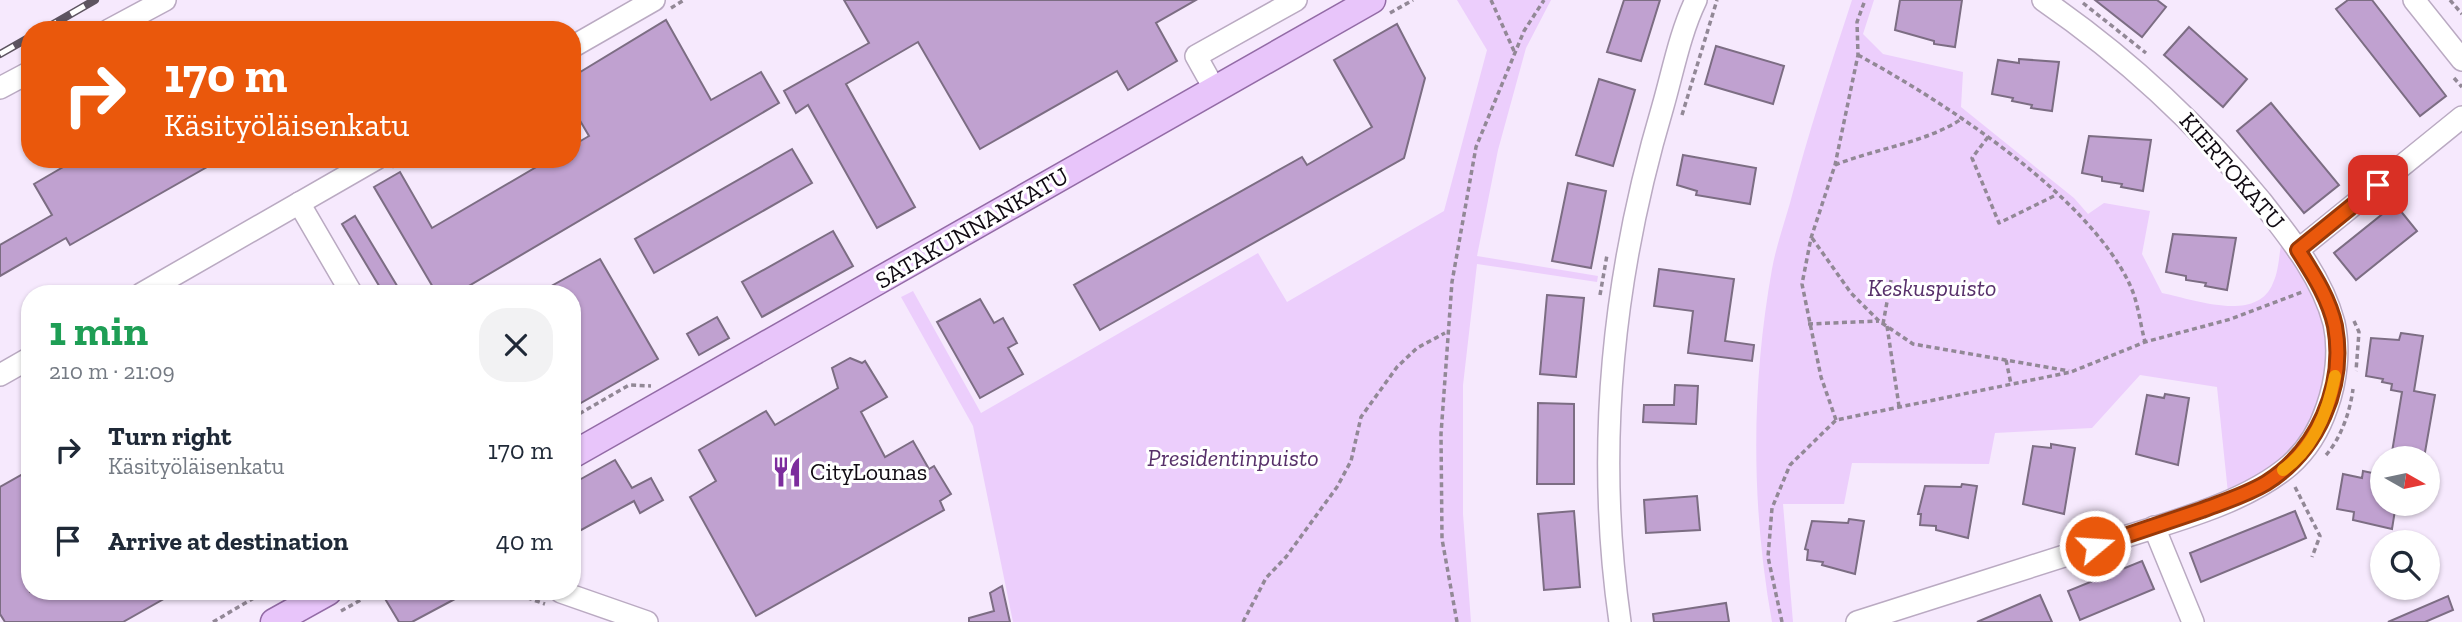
<!DOCTYPE html>
<html lang="en">
<head>
<meta charset="utf-8">
<style>
  body { margin:0; font-family:"Zilla Slab",serif; background:#f2f2f3; color:#1f2937; height:100vh; display:flex; flex-direction:column; font-size:26px; white-space:nowrap }
  * { box-sizing:border-box; margin:0 }
  p { font-size:23px; color:#747a83 }
  .icon { flex:none; width:38px; height:38px; fill:none; stroke:currentColor; stroke-width:2; stroke-linecap:round; stroke-linejoin:round }
  .map { position:relative; flex:1; overflow:hidden }
  .side { position:absolute; left:21px; top:285px; width:560px; height:315px; display:flex; flex-direction:column; background:#fff; border-radius:28px; box-shadow:0 2px 5px #0004 }
  .side>* { flex:none }
  .guide { position:absolute; left:21px; top:21px; width:560px; height:147px; border-radius:28px; box-shadow:0 2px 5px #0004; background:#ea580c; color:#fff; overflow:hidden }
  .needle { width:46px; rotate:99deg }
  .buttons { position:absolute; left:2370px; top:446px; display:grid; gap:14px }
  .buttons a { display:grid; place-items:center; width:70px; height:70px; border-radius:50%; background:#fff; box-shadow:0 2px 5px #0004; font-size:35px }
  .pin { position:absolute; display:grid; place-items:center; width:60px; height:60px; color:#fff; margin:-30px; border-radius:14px; box-shadow:0 4px 10px #0006 }
  .me { position:absolute; width:77px; margin:-38px; rotate:72deg; stroke-linejoin:round; filter:drop-shadow(0 0 5px #0008) }
  .turn { display:flex; align-items:center; gap:24px; height:147px; padding:0 28px; font-size:32px }
  .turn .icon { width:91px; height:91px; stroke-width:2.5 }
  .turn b { display:block; font-size:49px; line-height:60px }
  .round { display:grid; place-items:center; flex:none; width:74px; height:74px; border-radius:28px; background:#f2f2f3 }
  .headline { display:flex; align-items:center; justify-content:space-between; height:119px; padding:0 28px }
  h1 { font-size:42px; font-weight:700; line-height:52px; color:#1e9e55 }
  ul { padding:0; list-style:none }
  li { display:flex; align-items:center; gap:21px; height:91px; padding:0 28px }
  li div { flex:1 }
  li b { display:block; font-size:26px }
  li em { font-style:normal }
  .map>svg:first-child { display:block }
</style>
</head>
<body>
<div class="map">
<svg width="2462" height="622" viewBox="0 0 2462 622">
  <rect width="100%" height="100%" fill="#f6e9fd"/>
  <g fill="#eccefc">
    <path d="M1457 0H1551L1526 48 1498 150 1477 256 1598 276 1597 282 1477 264 1463 385V514L1471 622H1013L973 426 901 297 913 291 981 413 1258 253 1287 302 1444 211 1487 50Z"/>
    <path d="M1852 0H1874L1863 34 1883 54 1963 72 1961 107 2074 198 2088 214 2104 203 2150 211 2142 254 2162 293C2193 299 2257 324 2273 283 2279 271 2279 253 2282 240 2297 268 2326 317 2329 348 2333 395 2305 447 2267 474 2255 482 2240 487 2228 493L2217 387 2140 375 2092 428 1995 433 1989 464 1852 463 1844 504H1783L1793 622H1772C1751 506 1751 386 1772 269 1776 247 1784 224 1790 203 1808 134 1830 67 1852 0Z"/>
  </g>
  <g fill="#c0a1d0" stroke="#7c6d83" stroke-width="2">
    <path d="M844 0H1196L1156 23 1177 61 1128 90 1117 71 980 149 918 42 846 84 915 207 877 228 808 105 796 113 784 91 869 43Z"/>
    <path d="M1624 0H1660L1641 61 1607 52Z"/>
    <path d="M1900 0H1962L1955 47 1934 44V41L1895 30Z"/>
    <path d="M2095 0H2157L2166 7 2142 37Z"/>
    <path d="M2348 0H2372L2446 96 2420 116 2336 9Z"/>
    <path d="M666 20 711 100 761 72 779 103 455 294 451 287 437 294 374 187 400 172 432 228 550 159H572V146L589 136 572 107V77Z"/>
    <path d="M1397 24 1425 78 1404 158 1100 330 1074 285 1302 157 1307 165 1372 127 1334 60Z"/>
    <path d="M2189 27 2247 79 2223 107 2164 55Z"/>
    <path d="M1716 46 1784 66 1773 104 1705 84Z"/>
    <path d="M2019 59 2059 62 2052 111 2031 108 2032 105 2012 101 2013 98 1992 94 1998 60 2019 63Z"/>
    <path d="M1599 79 1635 90 1613 166 1576 155Z"/>
    <path d="M2271 103 2339 185 2304 213 2237 131Z"/>
    <path d="M2089 136 2151 140 2143 191 2121 187 2122 184 2102 181V177L2082 173Z"/>
    <path d="M792 149 812 183 654 273 635 239Z"/>
    <path d="M1683 155 1756 168 1750 204 1696 195 1697 191 1677 185Z"/>
    <path d="M77 159H221L70 245 66 238 0 276V245L52 215 34 184Z"/>
    <path d="M1568 183 1606 191 1591 268 1552 261Z"/>
    <path d="M2395 204 2417 231 2356 280 2334 253Z"/>
    <path d="M355 216 402 294H384L342 224Z"/>
    <path d="M833 231 853 266 762 317 742 282Z"/>
    <path d="M2173 234 2236 238 2227 290 2205 286 2206 283 2186 280V276L2166 272Z"/>
    <path d="M600 259 658 359 572 408V294H537Z"/>
    <path d="M1659 269 1734 279 1725 341 1754 345 1752 361 1688 353 1693 311 1654 306Z"/>
    <path d="M1547 295 1584 298 1576 377 1540 374Z"/>
    <path d="M980 299 994 323 1003 318 1017 343 1008 348 1023 374 980 398 937 322Z"/>
    <path d="M717 317 729 338 699 355 687 334Z"/>
    <path d="M2401 333 2423 336 2414 391 2435 395 2424 458H2391L2402 392 2391 390 2392 384 2382 382 2383 379 2366 376 2371 338 2399 340Z"/>
    <path d="M850 358 862 363 865 361 887 397 861 412 885 457 913 441 929 469 934 466 951 494 940 501 944 510 756 616 690 497 716 481 699 450 766 411 775 425 838 388 832 368Z"/>
    <path d="M1675 385 1698 386 1696 424 1643 422 1644 405H1674Z"/>
    <path d="M2165 394 2189 398 2178 465 2136 454 2147 395 2164 398Z"/>
    <path d="M1538 403 1574 404V484H1537Z"/>
    <path d="M2051 444 2075 448 2064 514 2023 504 2033 446 2051 448Z"/>
    <path d="M615 460 632 488 651 478 663 500 640 513 634 501 572 535V484Z"/>
    <path d="M30 470V592H176L123 622H5L0 614V487Z"/>
    <path d="M2363 471 2382 475V504H2396L2392 529 2353 520 2354 512 2337 509 2343 474 2362 478Z"/>
    <path d="M1962 484 1977 486 1968 538 1936 530V526L1920 525 1921 514H1918L1925 486 1961 487Z"/>
    <path d="M1697 496 1700 530 1646 533 1644 500Z"/>
    <path d="M1574 511 1580 587 1544 590 1538 514Z"/>
    <path d="M2295 511 2306 538 2201 582 2190 553Z"/>
    <path d="M1849 519 1864 521 1855 574 1822 565 1823 562 1807 560 1808 550 1805 549 1812 521 1848 523Z"/>
    <path d="M2142 561 2154 589 2080 620 2068 591Z"/>
    <path d="M1002 586 1010 622H969V618L994 611 990 593Z"/>
    <path d="M381 592H468L412 622H399Z"/>
    <path d="M2040 595 2052 622H1977Z"/>
    <path d="M2448 596 2453 610 2425 622H2388Z"/>
    <path d="M1726 603 1729 622H1654L1653 614Z"/>
  </g>
  <g fill="none" stroke-linecap="round" stroke-linejoin="round">
    <g stroke="#baaac2" stroke-width="24">
      <g id="minor">
        <path d="M2414 0 2462 60"/>
        <path d="M109 30 165 0"/>
        <path d="M572 47 654 0"/>
        <path d="M0 88 30 72"/>
        <path d="M1215 90 1196 56 1296 0"/>
        <path d="M299 203 352 294"/>
        <path d="M2298 250 2462 117"/>
        <path d="M141 294 376 159"/>
        <path d="M0 375 30 358"/>
        <path d="M2154 527 2193 622"/>
        <path d="M561 592 647 622"/>
        <path d="M1620 622C1595 449 1613 274 1663 106 1673 71 1680 33 1696 0"/>
        <path d="M1857 622C1940 596 2022 569 2105 543 2164 524 2244 505 2290 465 2307 450 2320 428 2327 407 2336 382 2340 350 2334 323 2322 277 2290 238 2261 201 2197 123 2126 57 2043 0"/>
      </g>
    </g>
    <g stroke="#936ba6" stroke-width="29">
      <g id="major">
        <path d="M572 455 1372 0"/>
        <path d="M274 622 328 592"/>
      </g>
    </g>
    <g stroke="#928896" stroke-width="3.5" stroke-dasharray="5 3.5" stroke-linecap="butt">
      <path d="M1491 0 1514 51"/>
      <path d="M2450 0 2462 14"/>
      <path d="M2083 3 2146 53"/>
      <path d="M671 8 684 0"/>
      <path d="M1390 13 1413 0"/>
      <path d="M1858 55C1943 101 2089 196 2130 285 2138 302 2140 323 2145 342"/>
      <path d="M2454 78 2462 87"/>
      <path d="M1682 115 1717 0"/>
      <path d="M1988 137 1972 158 1999 223 2056 195"/>
      <path d="M1835 165C1877 148 1926 143 1963 118"/>
      <path d="M392 167 405 159"/>
      <path d="M1812 238 1851 293 1879 321 1913 344 2069 371"/>
      <path d="M1600 295 1607 255"/>
      <path d="M2354 321 2359 332 2356 371"/>
      <path d="M1808 324 1879 321"/>
      <path d="M1883 324 1891 280"/>
      <path d="M1887 326 1899 406"/>
      <path d="M2006 360 2011 384"/>
      <path d="M572 418 629 385 651 386"/>
      <path d="M1836 420 1821 377 1802 284 1811 238 1835 165 1858 55 1857 22 1865 0"/>
      <path d="M2326 455C2341 438 2350 412 2353 389"/>
      <path d="M2295 487 2320 536 2312 557"/>
      <path d="M511 592 545 604"/>
      <path d="M341 611 375 592"/>
      <path d="M213 622 264 592"/>
      <path d="M1243 622 1266 578 1286 557 1337 487 1351 461 1361 417 1397 367 1417 348 1445 333"/>
      <path d="M1457 622 1442 539 1441 434 1452 282 1476 147 1524 31 1544 0"/>
      <path d="M1782 622 1768 557 1772 508 1790 465 1836 420 2071 372 2145 342 2231 319 2302 292"/>
    </g>
    <use href="#minor" stroke="#fff" stroke-width="21"/>
    <use href="#major" stroke="#e8c5fa" stroke-width="26"/>
    <g stroke="#5d5460" stroke-width="8">
      <g id="rail">
        <path d="M43 30 95 0"/>
        <path d="M0 54 30 37"/>
      </g>
    </g>
    <use href="#rail" stroke="#fff" stroke-width="5" stroke-dasharray="16" stroke-linecap="butt"/>
  </g>
  <g fill="none" stroke-linecap="round" stroke-linejoin="round">
    <g stroke="#983908" stroke-width="18">
      <path id="route" d="M2095 546C2131 534 2166 522 2202 510 2223 502 2246 495 2266 483 2317 451 2346 387 2335 326 2329 298 2313 274 2298 250L2378 185"/>
    </g>
    <use href="#route" stroke="#ea580c" stroke-width="12"/>
    <path stroke="#f59e0b" stroke-width="12" d="M2283 470C2314 448 2328 412 2335 376"/>
  </g>
  <defs>
    <g id="restaurant-bare" transform="scale(2.415)"><path d="M-5-6h1v4h1v-4h1v4h1v-4h1v5L-1.5 .5V6h-2V.5L-5-1ZM5-6V6H3V1.5H1.5Q1.5-4 5-6Z" fill="#7c2c9d" stroke="#fff" stroke-width="2.5" paint-order="stroke"/></g>
  </defs>
  <g fill-rule="evenodd">
    <use href="#restaurant-bare" x="787" y="472"/>
  </g>
  <g text-anchor="middle" stroke-width="6" stroke-linejoin="round" paint-order="stroke">
    <g font-size="24" fill="#100a12" stroke="#fff">
      <text transform="translate(2232 171) rotate(49)" y="8">KIERTOKATU</text>
      <text transform="translate(972 228) rotate(-30)" y="8">SATAKUNNANKATU</text>
    </g>
    <g font-size="24" font-style="italic" fill="#57306a" stroke="#fff">
      <text x="1932" y="296">Keskuspuisto</text>
      <text x="1233" y="466">Presidentinpuisto</text>
    </g>
    <g font-size="24" fill="#100a12" stroke="#fff" text-anchor="start">
      <text x="810" y="480">CityLounas</text>
    </g>
  </g>
</svg>
<div class="buttons">
<a><svg class="needle" viewBox="-14 -14 28 28"><path d="M0-13l5 13h-10z" fill="#e53935"/><path d="M0 13l5-13h-10z" fill="#747a83"/></svg></a>
<a><svg class="icon" aria-label="search" viewBox="0 0 24 24"><circle cx="10" cy="10" r="6"/><path d="M15 15l6 6"/></svg></a>
</div>
<div class="pin" style="left:2378px;top:185px;background:#d93025"><svg class="icon" aria-label="arrive" viewBox="0 0 24 24"><path d="M6 21V4h12l-3 4 3 4H6"/></svg></div>
<svg class="me" style="left:2095px;top:546px" viewBox="-20 -20 40 40"><circle r="17" fill="#ea580c" stroke="#fff" stroke-width="3"/><path d="M0-11L8 9 0 5-8 9z" fill="#fff"/></svg>
<div class="guide">
<div class="turn"><svg class="icon" aria-label="right" viewBox="0 0 24 24"><path d="M7 20v-9h11M14 6l5 5-5 5"/></svg><div><b>170 m</b>Käsityöläisenkatu</div></div>
</div>
<section class="side">
<div class="headline"><div><h1>1 min</h1><p>210 m · 21:09</p></div><a class="round"><svg class="icon" aria-label="close" viewBox="0 0 24 24"><path d="M6 6l12 12M18 6L6 18"/></svg></a></div>
<ul>
<li><svg class="icon" aria-label="right" viewBox="0 0 24 24"><path d="M7 20v-9h11M14 6l5 5-5 5"/></svg><div><b>Turn right</b><p>Käsityöläisenkatu</p></div><em>170 m</em></li>
<li><svg class="icon" aria-label="arrive" viewBox="0 0 24 24"><path d="M6 21V4h12l-3 4 3 4H6"/></svg><div><b>Arrive at destination</b></div><em>40 m</em></li>
</ul>
</section>
</div>
</body>
</html>
